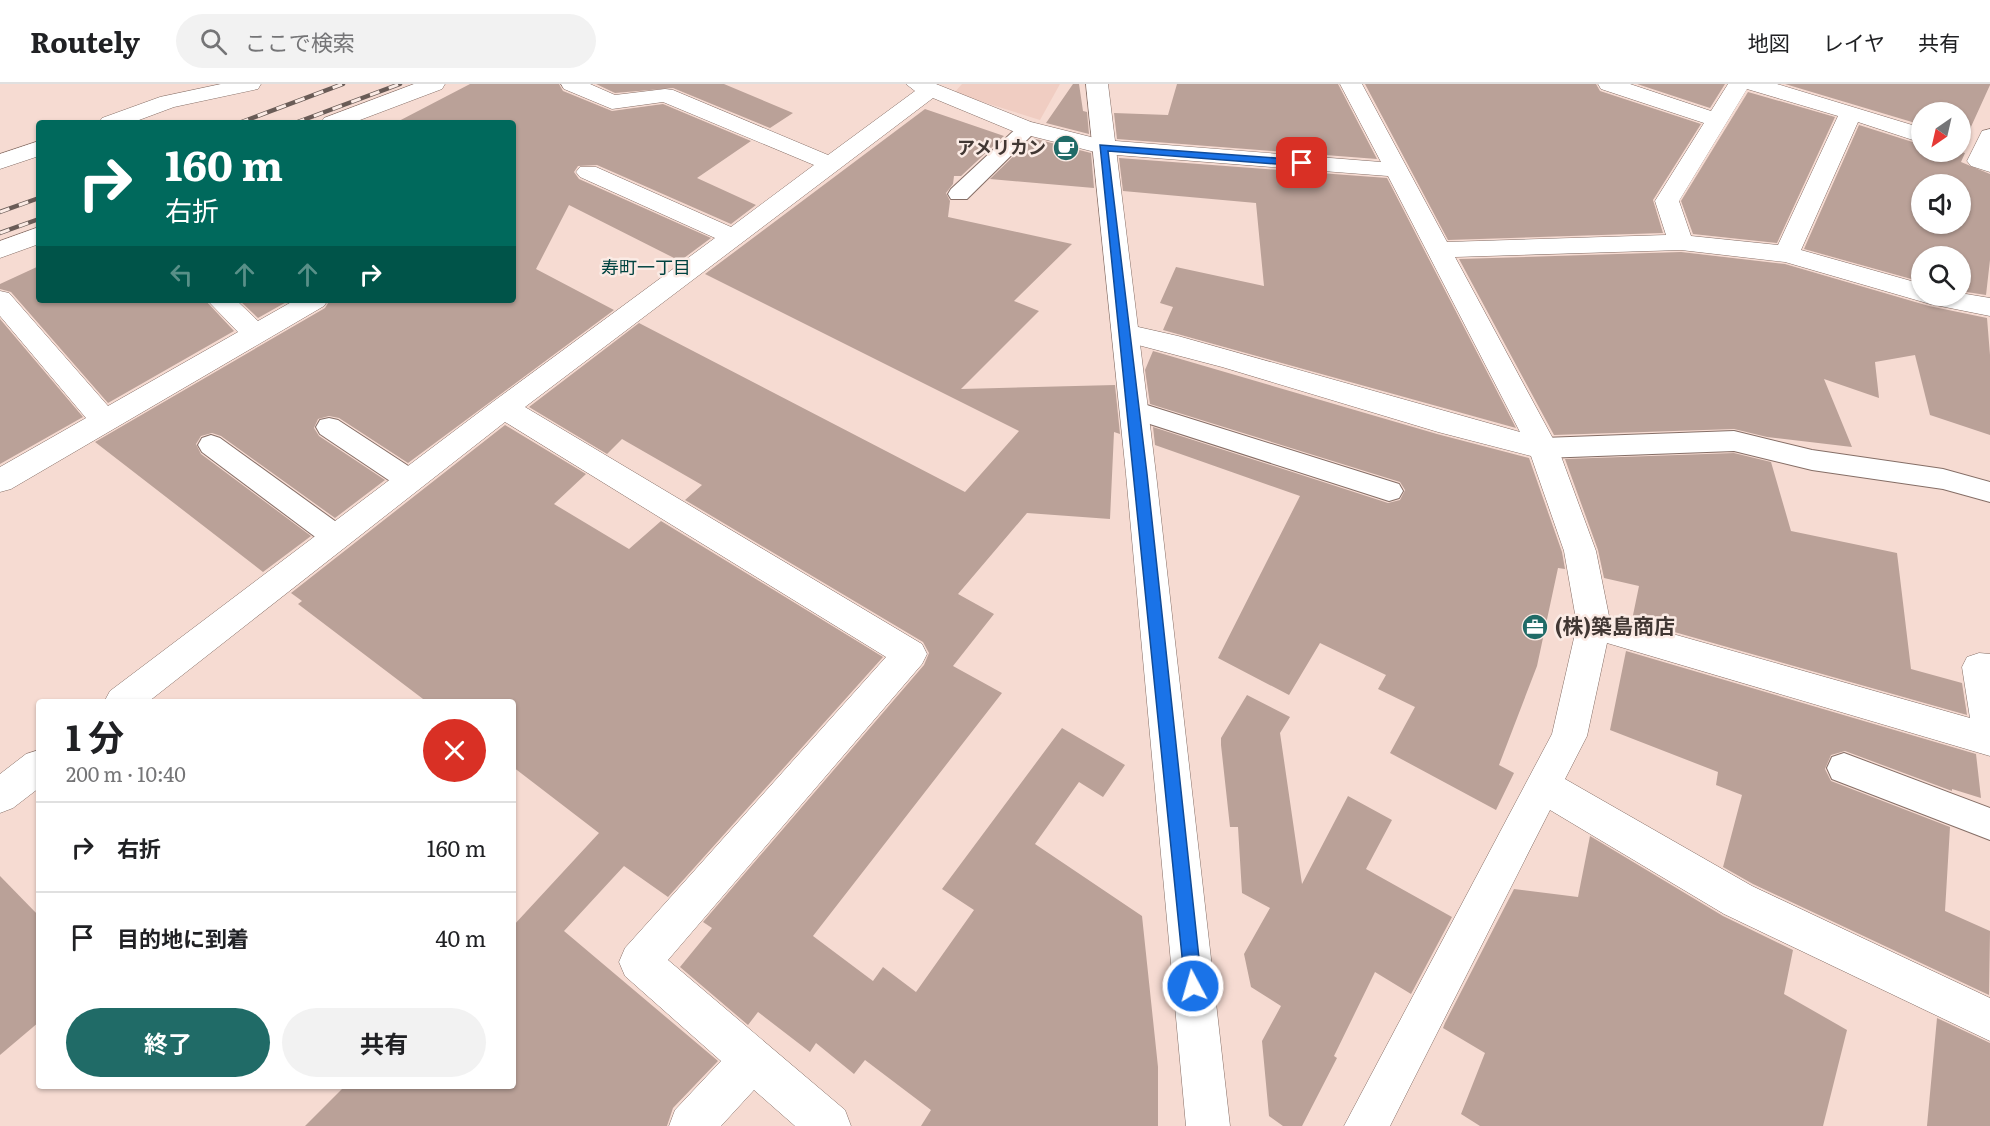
<!DOCTYPE html>
<html lang="ja">
<head>
<meta charset="utf-8">
<style>
  body { margin:0; font-family:Literata,"Noto Sans JP",serif; background:#f2f2f2; color:#202124; height:100vh; display:flex; flex-direction:column; font-size:22px; white-space:nowrap }
  * { box-sizing:border-box; margin:0 }
  p { font-size:20px; color:#757577 }
  .icon { flex:none; width:33px; height:33px; fill:none; stroke:currentColor; stroke-width:2; stroke-linecap:round; stroke-linejoin:round }
  .map { position:relative; flex:1; overflow:hidden }
  .sheet { position:absolute; left:36px; top:615px; width:480px; height:390px; display:flex; flex-direction:column; background:#fff; border-radius:6px; box-shadow:0 2px 4px #0004 }
  .sheet>* { flex:none }
  .top-card { position:absolute; left:36px; top:36px; width:480px; height:183px; border-radius:6px; box-shadow:0 2px 4px #0004; background:#00695c; color:#fff; overflow:hidden }
  .needle { width:39px; rotate:214deg }
  .controls { position:absolute; left:1911px; top:18px; display:grid; gap:12px }
  .controls a { display:grid; place-items:center; width:60px; height:60px; border-radius:50%; background:#fff; box-shadow:0 2px 4px #0004; font-size:30px }
  .pin { position:absolute; display:grid; place-items:center; width:51px; height:51px; color:#fff; margin:-26px; border-radius:12px; box-shadow:0 3px 9px #0006 }
  .me { position:absolute; width:66px; margin:-33px; rotate:354deg; stroke-linejoin:round; filter:drop-shadow(0 0 4px #0008) }
  .turn { display:flex; align-items:center; gap:21px; height:126px; padding:0 30px; font-size:27px }
  .turn .icon { width:78px; height:78px; stroke-width:2.5 }
  .turn b { display:block; font-size:42px; line-height:51px }
  .lanes { display:flex; align-items:center; height:57px; padding:0 30px; background:#0003; justify-content:center; gap:30px; direction:ltr }
  .lanes .off { opacity:.35 }
  .round { display:grid; place-items:center; flex:none; width:63px; height:63px; border-radius:32px; background:#f2f2f2 }
  .overview { display:flex; align-items:center; justify-content:space-between; height:102px; padding:0 30px }
  h1 { font-size:36px; font-weight:700; line-height:45px }
  .cta { display:flex; gap:12px; margin-top:auto; padding:12px 30px }
  .cta a { flex:1; height:69px; border-radius:36px; background:#206b67; color:#fff; font-size:24px; font-weight:700; line-height:69px; text-align:center }
  .cta a+a { background:#f2f2f2; color:#202124 }
  ul { padding:0; list-style:none }
  li { display:flex; align-items:center; gap:18px; height:90px; padding:0 30px; border-top:2px solid #e0e0e0 }
  li div { flex:1 }
  li b { display:block; font-size:22px }
  li em { font-style:normal }
  header { display:flex; align-items:center; gap:36px; box-sizing:border-box; height:84px; padding:0 30px; background:#fff; border-bottom:2px solid #e0e0e0 }
  header strong { font-size:28px }
  nav { display:flex; gap:33px; margin-inline-start:auto; font-size:21px }
  .search { width:420px; height:54px; background:#f2f2f2; display:flex; align-items:center; gap:15px; box-sizing:border-box; padding:0 21px; border-radius:33px; color:#757577; font-size:22px }
  .map>svg:first-child { display:block }
</style>
</head>
<body>
<header>
<strong>Routely</strong>
<div class="search"><svg class="icon" aria-label="search" viewBox="0 0 24 24"><circle cx="10" cy="10" r="6"/><path d="M15 15l6 6"/></svg>ここで検索</div>
<nav><a>地図</a><a>レイヤ</a><a>共有</a></nav>
</header>
<div class="map">
<svg width="1990" height="1042" viewBox="0 0 1990 1042">
  <rect width="100%" height="100%" fill="#f6dbd2"/>
  <path fill="#f0cdc2" d="M962 0H1060L1040 36 954 9Z"/>
  <g fill="#baa198" fill-rule="evenodd">
    <path d="M470 0H559L563 7 612 27 663 20 751 57 697 94 756 121 731 140 597 81 578 82 574 88 579 95 711 154 680 177 569 121 536 185 614 226 408 379 339 334 329 332 318 335 314 344 319 352 385 396 335 434 221 352 212 349 201 352 196 360 201 370 311 452 263 488 95 358 325 224 330 216H513V39H395Z"/>
    <path d="M596 0H724L793 29 770 44 673 4 615 9Z"/>
    <path d="M1073 0H1079L1083 27 1087 28 1089 50 1046 39Z"/>
    <path d="M1177 0H1338L1377 75 1117 55 1114 29 1168 31Z"/>
    <path d="M1365 0H1596L1600 7 1701 40 1653 116 1663 149 1448 156Z"/>
    <path d="M1637 0H1725L1710 24Z"/>
    <path d="M1785 0H1990V1L1960 67V28H1922V41Z"/>
    <path d="M1748 8 1835 33 1777 159 1693 150 1681 117Z"/>
    <path d="M925 25 1004 52 961 92H954L953 100 946 109 950 117 948 133 1072 160 1014 217 1039 227 961 305 1115 301 1120 350 1114 348 1110 435 1027 429 958 510 994 530 953 582 1002 609 813 852 873 897 883 883 916 908 974 826 942 805 1062 644 1125 681 1103 713 1079 698 1035 760 1142 832 1158 983V1042H921L931 1026 865 976 854 990 816 959 810 968 758 928 748 941 680 883 712 844 703 838 924 581 929 569 923 558 685 416 702 401 622 355 607 370 529 323 639 239 965 408 1019 347 705 190Z"/>
    <path d="M1859 41 1922 61V68H1960L1965 69 1961 78 1990 90V176L1986 211 1960 207V172H1922V198L1804 165ZM1922 100H1960V140H1922Z"/>
    <path d="M1032 54 1091 69 1094 104 990 95Z"/>
    <path d="M1119 74 1387 94 1516 344 1163 246 1173 223 1160 219 1176 183 1264 202 1256 119 1123 107Z"/>
    <path d="M1681 168 1785 180 1929 222 1987 234 1990 271V351L1930 331 1915 271 1875 278 1879 314 1824 295 1852 363 1767 353 1734 345 1554 351 1459 175Z"/>
    <path d="M39 182V216H205L234 247 108 319 11 208 0 205V200Z"/>
    <path d="M239 216H290L258 234Z"/>
    <path d="M0 235 83 333 0 380Z"/>
    <path d="M1153 267 1437 350 1529 374 1562 468 1565 485 1558 484 1537 582 1499 681 1514 689 1496 726 1390 669 1415 623 1378 605 1386 591 1320 559 1289 611 1218 574 1300 412 1155 361 1153 343 1388 419 1400 416 1405 406 1400 398 1150 320 1145 286Z"/>
    <path d="M505 341 586 390 554 420 629 465 661 437 883 573 668 813 624 782 564 847 718 977 673 1024 667 1042H305L345 1002H513V842L599 749 513 683V618H427L298 520 302 517 291 509Z"/>
    <path d="M1734 369 1771 378 1791 447 1897 469 1911 585 1962 599 1967 631 1632 536 1639 502 1604 494 1598 466 1565 375Z"/>
    <path d="M1626 567 1976 670 1981 714 1952 705V707L1845 667 1831 671 1825 685 1831 697 1950 743 1945 827 1990 847 1989 911 1753 800 1723 783 1742 711 1716 701 1718 688 1610 646Z"/>
    <path d="M1247 611 1290 633 1280 649 1302 800 1348 712 1392 736 1366 785 1452 833 1411 910 1375 888 1334 972 1337 974 1302 1042H1283L1269 1032 1262 957 1281 922 1251 903 1244 870 1270 824 1242 809 1238 743H1230L1221 661V654Z"/>
    <path d="M1590 752 1723 832 1793 866 1784 910 1847 946 1823 1042H1480L1461 1030 1485 969 1443 944 1445 939 1514 805 1578 813Z"/>
    <path d="M0 792 39 832V938L0 971Z"/>
    <path d="M1937 934 1990 959V1042H1927Z"/>
  </g>
  <g fill="none" stroke-linecap="round" stroke-linejoin="round">
    <g stroke="#856e66" stroke-width="2">
      <g id="lane">
        <path d="M1028 38 1035 40 1038 44 1035 48 967 115H951L948 110 951 105 1021 40Z"/>
        <path d="M1134 317 1399 400 1403 407 1399 414 1389 417 1125 332 1121 326 1125 320Z"/>
        <path d="M329 334 338 336 419 389 423 396 419 403 409 406 399 403 320 350 316 343 320 336Z"/>
        <path d="M1734 347 1812 366 1943 385 1990 398V418L1943 405 1812 386 1734 367 1543 374 1534 371 1530 364 1534 357 1543 354Z"/>
        <path d="M211 351 220 354 346 445 350 453 346 461 336 464 326 461 202 368 198 361 202 354Z"/>
        <path d="M1844 669 1990 724V756L1832 695 1827 684 1832 673Z"/>
      </g>
    </g>
    <g stroke="#856e66" stroke-width="1">
      <g id="street">
        <path d="M221 0H261L258 5 174 23 131 39H99L102 34 160 13Z"/>
        <path d="M414 0H445L442 5 352 39H321L324 34Z"/>
        <path d="M561 0H590L615 11 665 5 673 6 828 71 915 7 906 0H936L1031 38 1103 56 1381 78 1340 0H1362L1447 158 1666 151 1655 117 1704 39 1601 5 1598 0H1630L1711 27 1728 0H1777L1922 44V59L1858 38 1801 166 1922 200V212H1960V209L1990 214V232L1930 220 1785 178 1681 166 1455 173 1558 364 1596 467 1609 532 1970 634 1962 583 1967 573 1979 569 1990 570V672L1607 559 1587 652 1565 695 1752 802 1990 914V957L1724 830 1550 726 1390 1042H1344L1552 650 1577 541 1564 467 1531 372 1438 348 1222 283 1115 255 1112 249 1115 243 1125 240 1178 252 1520 348 1388 92 1103 70 1015 48 933 14 525 323 922 560 927 570 922 580 668 876 845 1026 851 1042H795L754 1006 721 1042H669L675 1026 721 977 625 892 619 878 625 864 886 573 505 338 148 618H104L110 607 494 317 715 154 580 93 576 88 580 83H596L731 143 814 81 663 18 612 25 564 5ZM1747 5 1838 32 1778 161 1691 152 1679 117Z"/>
        <path d="M1990 45V88L1971 82 1967 77 1982 47Z"/>
        <path d="M39 57V72L0 85V70Z"/>
        <path d="M39 143V160L0 174V157Z"/>
        <path d="M0 207 9 209 108 322 238 248 207 216H236L258 237 295 216H328L324 222 11 405 0 408V383L86 334 0 232Z"/>
        <path d="M39 666V704L13 724 0 729V690L26 670Z"/>
      </g>
    </g>
    <g stroke="#856e66" stroke-width="1">
      <path id="secondary" d="M1086 0H1108L1156 390 1230 1042H1186L1126 390Z"/>
    </g>
    <use href="#lane" fill="#fff" fill-rule="evenodd"/>
    <use href="#street" fill="#fff" fill-rule="evenodd"/>
    <use href="#secondary" fill="#fff" fill-rule="evenodd"/>
    <g stroke="#6a5c57" stroke-width="4.5">
      <g id="rail">
        <path d="M239 39 343 0"/>
        <path d="M295 39 400 0"/>
        <path d="M0 128 39 114"/>
        <path d="M0 149 39 135"/>
      </g>
    </g>
    <use href="#rail" stroke="#fbebe5" stroke-width="3" stroke-dasharray="10" stroke-linecap="butt"/>
  </g>
  <path fill="#1a73e8" stroke="#114b97" stroke-width="1.5" d="M1100 61 1302 76 1307 79 1302 82 1108 67 1147 390 1202 902 1199 908 1193 911 1187 908 1185 902Z"/>
  <defs>
    <g id="cafe-disc" transform="scale(1.35)"><circle r="9.5" fill="#206b67" stroke="#fbebe5"/><path d="M-5.5-4.5H6V0H3Q3 3.5 0 3.5H-2.5Q-5.5 3.5-5.5 0ZM3-3.2v2h1.7v-2ZM-6 4.5H4V6H-6Z" fill="#fff"/></g>
    <g id="office-disc" transform="scale(1.35)"><circle r="9.5" fill="#206b67" stroke="#fbebe5"/><path d="M-6-3h4V-5.5h4V-3h4V5H-6ZM-1-4.5V-3h2v-1.5ZM-6 0V1H6V0Z" fill="#fff"/></g>
  </defs>
  <g fill-rule="evenodd">
    <use href="#cafe-disc" x="1066" y="64"/>
    <use href="#office-disc" x="1535" y="543"/>
  </g>
  <g text-anchor="middle" stroke-width="5" stroke-linejoin="round" paint-order="stroke">
    <g font-size="18" font-weight="bold" fill="#413733" stroke="#fbebe5" text-anchor="end">
      <text x="1046" y="70">アメリカン</text>
    </g>
    <g font-size="18" fill="#004340" stroke="#fbebe5">
      <text x="646" y="190">寿町一丁目</text>
    </g>
    <g font-size="21" font-weight="bold" fill="#413733" stroke="#fbebe5" text-anchor="start">
      <text x="1555" y="550">(株)築島商店</text>
    </g>
  </g>
</svg>
<div class="controls">
<a><svg class="needle" viewBox="-14 -14 28 28"><path d="M0-13l5 13h-10z" fill="#e53935"/><path d="M0 13l5-13h-10z" fill="#757577"/></svg></a>
<a><svg class="icon" aria-label="sound" viewBox="0 0 24 24"><path d="M4 9h4l5-4v14l-5-4H4zM17 9q2 3 0 6"/></svg></a>
<a><svg class="icon" aria-label="search" viewBox="0 0 24 24"><circle cx="10" cy="10" r="6"/><path d="M15 15l6 6"/></svg></a>
</div>
<div class="pin" style="left:1302px;top:79px;background:#d93025"><svg class="icon" aria-label="arrive" viewBox="0 0 24 24"><path d="M6 21V4h12l-3 4 3 4H6"/></svg></div>
<svg class="me" style="left:1193px;top:902px" viewBox="-20 -20 40 40"><circle r="17" fill="#1a73e8" stroke="#fff" stroke-width="3"/><path d="M0-11L8 9 0 5-8 9z" fill="#fff"/></svg>
<div class="top-card">
<div class="turn"><svg class="icon" aria-label="right" viewBox="0 0 24 24"><path d="M7 20v-9h11M14 6l5 5-5 5"/></svg><div><b>160 m</b>右折</div></div>
<div class="lanes"><svg class="icon off" aria-label="left" viewBox="0 0 24 24"><path d="M17 20v-9H6M10 6l-5 5 5 5"/></svg><svg class="icon off" aria-label="ahead" viewBox="0 0 24 24"><path d="M12 20V5M6 11l6-6 6 6"/></svg><svg class="icon off" aria-label="ahead" viewBox="0 0 24 24"><path d="M12 20V5M6 11l6-6 6 6"/></svg><svg class="icon" aria-label="right" viewBox="0 0 24 24"><path d="M7 20v-9h11M14 6l5 5-5 5"/></svg></div>
</div>
<section class="sheet">
<div class="overview"><div><h1>1 分</h1><p>200 m · 10:40</p></div><a class="round" style="background:#d93025;color:#fff"><svg class="icon" aria-label="close" viewBox="0 0 24 24"><path d="M6 6l12 12M18 6L6 18"/></svg></a></div>
<ul>
<li><svg class="icon" aria-label="right" viewBox="0 0 24 24"><path d="M7 20v-9h11M14 6l5 5-5 5"/></svg><div><b>右折</b></div><em>160 m</em></li>
<li><svg class="icon" aria-label="arrive" viewBox="0 0 24 24"><path d="M6 21V4h12l-3 4 3 4H6"/></svg><div><b>目的地に到着</b></div><em>40 m</em></li>
</ul>
<div class="cta"><a>終了</a><a>共有</a></div>
</section>
</div>
</body>
</html>
